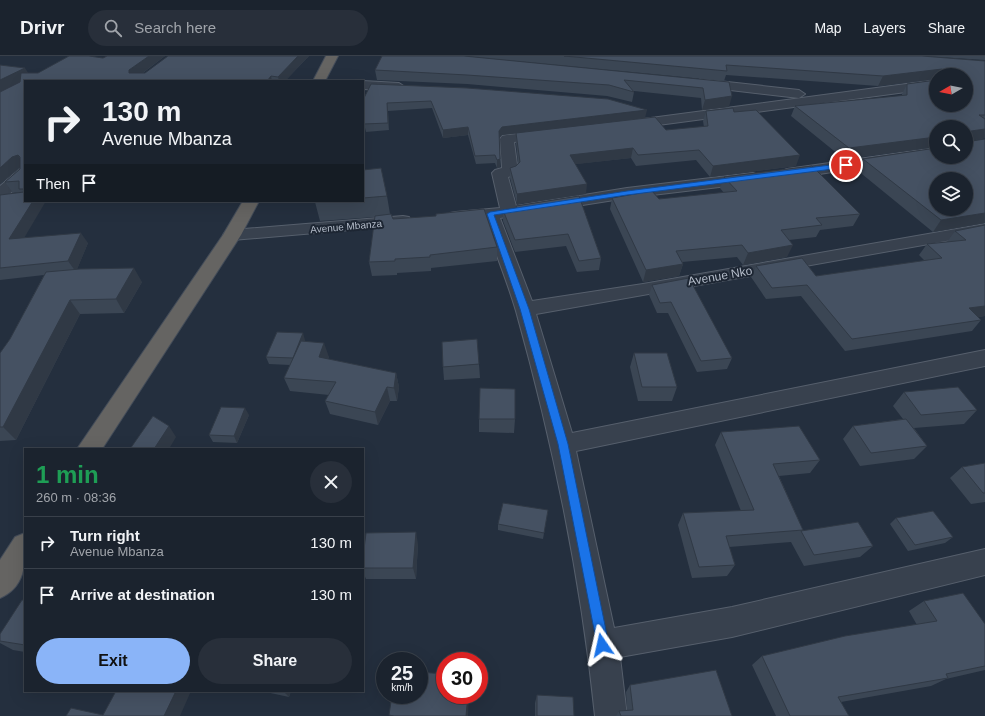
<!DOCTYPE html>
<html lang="en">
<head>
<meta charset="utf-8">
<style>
  body { margin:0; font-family:Helvetica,sans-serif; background:#282f3a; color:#f1f3f6; height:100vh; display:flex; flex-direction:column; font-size:15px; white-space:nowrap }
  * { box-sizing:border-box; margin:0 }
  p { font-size:13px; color:#a0a4aa }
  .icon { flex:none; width:22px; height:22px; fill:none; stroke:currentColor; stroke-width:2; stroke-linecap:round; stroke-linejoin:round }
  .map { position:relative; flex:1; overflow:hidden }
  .details { position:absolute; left:24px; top:392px; width:340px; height:244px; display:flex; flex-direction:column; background:#1b232e; border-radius:0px; box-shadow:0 4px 16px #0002,0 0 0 1px #39404a }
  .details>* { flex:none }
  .top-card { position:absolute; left:24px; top:24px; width:340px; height:122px; border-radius:0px; box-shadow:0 4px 16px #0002,0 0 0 1px #39404a; background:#1b232e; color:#f1f3f6; overflow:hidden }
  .needle { width:26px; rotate:261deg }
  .tools { position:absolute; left:929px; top:12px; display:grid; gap:8px }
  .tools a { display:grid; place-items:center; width:44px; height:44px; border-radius:50%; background:#1b232e; box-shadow:0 4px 16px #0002,0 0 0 1px #39404a; font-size:20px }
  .speed { position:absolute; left:376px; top:596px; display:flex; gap:8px; font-size:20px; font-weight:700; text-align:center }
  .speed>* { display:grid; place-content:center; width:52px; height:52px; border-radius:50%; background:#1b232e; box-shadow:0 4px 16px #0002,0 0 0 1px #39404a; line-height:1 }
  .speed small { font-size:10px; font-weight:400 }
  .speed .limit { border:6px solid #d22; background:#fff; color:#111 }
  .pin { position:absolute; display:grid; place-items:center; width:34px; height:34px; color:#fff; margin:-17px; border:2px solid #fff; border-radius:50%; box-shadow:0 1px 4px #0007 }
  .me { position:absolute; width:44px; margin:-22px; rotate:349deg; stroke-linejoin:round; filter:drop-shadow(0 0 3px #0008) }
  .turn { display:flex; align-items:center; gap:14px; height:84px; padding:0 12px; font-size:18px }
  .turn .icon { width:52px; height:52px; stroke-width:2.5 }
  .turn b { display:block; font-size:28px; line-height:34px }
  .then { display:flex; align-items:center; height:38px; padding:0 12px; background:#0003; gap:8px; font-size:15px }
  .round { display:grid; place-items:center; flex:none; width:42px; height:42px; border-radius:21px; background:#282f3a }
  .head { display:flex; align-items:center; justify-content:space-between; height:68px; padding:0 12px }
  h1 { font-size:24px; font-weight:600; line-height:30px; color:#1e9e55 }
  .button { display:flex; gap:8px; margin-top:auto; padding:8px 12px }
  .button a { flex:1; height:46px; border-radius:24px; background:#8ab4f8; color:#111; font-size:16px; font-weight:600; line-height:46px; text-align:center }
  .button a+a { background:#282f3a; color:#f1f3f6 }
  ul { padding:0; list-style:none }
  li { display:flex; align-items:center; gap:12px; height:52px; padding:0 12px; border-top:1px solid #39404a }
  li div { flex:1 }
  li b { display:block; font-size:15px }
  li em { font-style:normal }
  header { display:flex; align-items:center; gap:24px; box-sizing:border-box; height:56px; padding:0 20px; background:#1b232e; border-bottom:1px solid #39404a }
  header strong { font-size:19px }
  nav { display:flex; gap:22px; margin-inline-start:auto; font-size:14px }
  .search { width:280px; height:36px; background:#282f3a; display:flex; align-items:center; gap:10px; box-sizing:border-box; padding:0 14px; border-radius:22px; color:#a0a4aa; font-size:15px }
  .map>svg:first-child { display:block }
</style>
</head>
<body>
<header>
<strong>Drivr</strong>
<div class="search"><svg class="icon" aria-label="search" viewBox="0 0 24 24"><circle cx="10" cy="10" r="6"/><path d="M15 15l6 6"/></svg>Search here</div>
<nav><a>Map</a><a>Layers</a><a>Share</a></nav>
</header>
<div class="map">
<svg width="985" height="660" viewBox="0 0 985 660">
  <rect width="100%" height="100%" fill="#242f3e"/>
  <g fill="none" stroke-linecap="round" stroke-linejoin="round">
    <g stroke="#565f6c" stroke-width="2">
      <g id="minor">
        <path d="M700 23 799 34 805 38 799 42 696 30 694 27Z"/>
        <path d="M936 24V32L628 73 623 72 621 69 623 66 628 65Z"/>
        <path d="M363 25 399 27 405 31 399 35 363 33Z"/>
        <path d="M546 75 551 76 553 79 551 82 514 86 518 116 515 119 508 121 516 150 627 132 753 117 758 119 761 122 758 125 753 127 627 142 500 162 532 245 643 228 985 168V178L536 258 572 377 985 294V310L576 395 614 572 732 551 985 493V519L732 581 620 601 627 660H595C581 523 553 387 516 255 507 224 494 194 484 163L456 166 450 165 448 161 450 157 456 156 500 152 492 117 495 114 502 112 500 83 502 80 507 79Z"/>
        <path d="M936 92V100L787 123 782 121 779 118 782 115 787 113Z"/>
        <path d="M25 111V124L6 141 0 143V130L20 113Z"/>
        <path d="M403 160 409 161 411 165 409 169 232 184 226 183 223 179 226 175 232 174Z"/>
      </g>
    </g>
    <g stroke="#434c59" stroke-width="2">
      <g id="trunk">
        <path d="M326 0H338L325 25H313Z"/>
        <path d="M243 145H259L241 179 102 393H77L223 179Z"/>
        <path d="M25 477C25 503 28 530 0 542V504L15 481Z"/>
      </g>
    </g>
    <use href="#minor" fill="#38414e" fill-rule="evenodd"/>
    <use href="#trunk" fill="#656462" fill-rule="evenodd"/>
  </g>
  <g fill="#3b4654">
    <path d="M165 0 143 17 309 0 285 25H25V145L24 181 88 187 77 213 142 226 124 257 80 258 16 384 0 385V297L10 283 44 219 0 224V139L21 136 13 137 5 126 20 113V112L0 128V9L28 17H38L103 2Z"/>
    <path d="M464 0H922L985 5V82L972 85 985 83V167L933 176 857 114 863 103 966 101 936 71V91L844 103 791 60 795 50 902 40V38L907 28 936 24 966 19H936V23L878 30 726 19 724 25Z"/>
    <path d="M922 0H985V4Z"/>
    <path d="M375 14 729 26V51L702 54 701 42 634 35V36L632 46 607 40 467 28 377 24Z"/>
    <path d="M371 28 645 62 502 79 499 82 500 111 497 112 495 107 476 108 468 79 443 82 432 52 388 55 389 74 366 76 364 68V56H363V44Z"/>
    <path d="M706 55 734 56 796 110 710 121 696 104 636 110 631 102 575 108 586 138 517 148 510 122V112L516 110 518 107 516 87V77L666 74 704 71 703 65Z"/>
    <path d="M363 114 387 140 390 158 393 163 497 191V205L431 212V215L397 217V219L372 220 369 206 375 161 320 165 315 146 316 145H363Z"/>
    <path d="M724 121 860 158 853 170 820 174 816 181 789 184 787 201 743 209 737 201 682 206 683 208 679 220 643 226 610 153 612 142 659 143 724 137 720 132Z"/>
    <path d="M579 140 601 202 599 214 577 216 566 190 515 196 503 165V154L516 153V150Z"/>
    <path d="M985 169V260L978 261 981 264 972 275 845 295 801 240 766 243 751 221 756 210 816 220 925 205 919 199 927 188 947 186 955 175Z"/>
    <path d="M652 229 732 302 727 313 697 316 668 257H657L649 239Z"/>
    <path d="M305 284V285L329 301 328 303 396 317 399 331 397 345H390L378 369 330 358 325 345 329 339 290 335 284 322 290 309 269 308 266 301Z"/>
    <path d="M634 297 677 331 672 345H638L630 311Z"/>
    <path d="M479 308 480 322 444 324 443 311Z"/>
    <path d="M904 336 977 354 964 368 914 372 927 390 914 403 860 410 843 383 853 370 903 363 893 350Z"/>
    <path d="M249 359 237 387 213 386 209 379Z"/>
    <path d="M479 363H515L514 377 479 376Z"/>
    <path d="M721 376 820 404 810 417 779 420 803 474 873 490 860 501 804 510 791 486 729 491 735 509 727 520 692 522 678 469 683 457 741 455 715 389Z"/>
    <path d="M985 407V446L971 448 950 422 962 411Z"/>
    <path d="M548 454 543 483 498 474V468Z"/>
    <path d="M896 462 953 481 945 487 908 495 890 468Z"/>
    <path d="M418 488 416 523H366L363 516V501Z"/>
    <path d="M25 544V596L13 594 0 587V578Z"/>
    <path d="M924 545 985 568V614L946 623 931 630 841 646 849 660H776L752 609 762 600 917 569 909 555Z"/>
    <path d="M630 629 732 660H616L619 655H627L626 636Z"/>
    <path d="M261 635H291L289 641Z"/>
    <path d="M537 639 574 660H535V647Z"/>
  </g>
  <g fill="#303945">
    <path d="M149 0H165L133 24 129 17V14Z"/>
    <path d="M298 0H309L285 25H279L278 21Z"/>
    <path d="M25 12 31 21 0 36V24Z"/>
    <path d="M942 13 939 19H936V23L878 30 883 20Z"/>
    <path d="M271 20 272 25H267Z"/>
    <path d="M732 40 729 51 702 54 705 44Z"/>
    <path d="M387 47 388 55 389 74 388 67Z"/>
    <path d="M647 54 645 62 502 79 498 83 499 75 502 71Z"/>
    <path d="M468 71V79L443 82V74Z"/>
    <path d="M985 73V82L966 86 971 75Z"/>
    <path d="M936 81V91L844 103 849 92Z"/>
    <path d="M633 92 631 102 569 109 570 99Z"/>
    <path d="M18 99 24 110 19 112 0 128V112L12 101Z"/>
    <path d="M800 99 796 110 710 121 713 110Z"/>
    <path d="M500 103V111L497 112V104Z"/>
    <path d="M587 128 586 138 517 148V138Z"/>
    <path d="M33 145H46L17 194 9 183Z"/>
    <path d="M985 157V167L933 176 941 164Z"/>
    <path d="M81 177 88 187 76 216 68 205Z"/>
    <path d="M793 189 787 201 743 209 748 197Z"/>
    <path d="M683 208 679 220 643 226 646 214Z"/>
    <path d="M134 212 142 226 124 257 116 243Z"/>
    <path d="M70 244 80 258 16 384 3 371Z"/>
    <path d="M985 250V260L960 264 969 252Z"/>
    <path d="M303 277 305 284 296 309 293 302Z"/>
    <path d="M324 287 329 301 323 314 319 301Z"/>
    <path d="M396 317 399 331 397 345 394 332Z"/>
    <path d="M387 331 390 345 378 369 375 356Z"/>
    <path d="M245 352 249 359 237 387 234 380Z"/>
    <path d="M169 370 176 381 169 393H154Z"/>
    <path d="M416 476 418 488 416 523 413 512Z"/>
    <path d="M176 635H191L180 660H164Z"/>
    <path d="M283 635H291L289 641Z"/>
    <path d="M468 639H469L468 660H466Z"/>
  </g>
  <g fill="#455162" stroke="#303945" fill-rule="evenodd">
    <path d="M69 0H89L103 2 107 0H149L129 14V17H145L168 0H298L278 21 271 20 267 25H25V133H19V125L5 126 20 113V101L18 99 12 101 0 112V36L20 26 21 17H38Z"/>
    <path d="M382 0H464L729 26 732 40 705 44 703 32 624 24 634 36 609 29 467 19 375 14Z"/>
    <path d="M564 0H922L985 5V59H979L985 63V73L971 75 972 85 985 83V157L941 164 863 103 936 92V101H966V71H936V81L849 92 795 50 907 39V28L936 24V49H966V19H942V13L883 20 726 9 727 15ZM936 123H966V153H936Z"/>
    <path d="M0 9 25 12 0 24Z"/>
    <path d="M371 28 467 32 608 43 647 54 502 71 499 75 500 103 497 104 495 99 475 100 468 71 443 74 431 45 387 47 388 67 364 68V49H363V44Z"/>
    <path d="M733 52 734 56 756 54 800 99 713 110 699 94 638 99 633 92 570 99 587 128 517 138 510 112 516 110 520 106 516 77 655 61 666 74 708 70 706 55Z"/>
    <path d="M812 110 860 158 816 162 822 169 781 174 793 189 748 197 742 189 676 195 683 208 646 214 612 142 652 135 659 143 737 135 724 121Z"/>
    <path d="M381 112 387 140 363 142V114Z"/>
    <path d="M25 133V145H33L9 183 81 177 68 205 0 212V139L24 136Z"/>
    <path d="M579 140 601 202 579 205 568 178 515 184 503 154 517 152 516 150Z"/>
    <path d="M484 153 497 191 430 199V201L395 203V205L369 206 375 160 391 158 393 163 436 160V158Z"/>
    <path d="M985 169V250L969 252 981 264 852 283 807 229 772 232 756 210 802 202 816 220 942 202 927 188 966 184 955 175Z"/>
    <path d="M134 212 116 243 70 244 3 371H0V297L10 283 46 216 80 213Z"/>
    <path d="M689 222 732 302 701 305 671 246 660 247 652 229Z"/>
    <path d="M277 276 303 277 293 302 266 301Z"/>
    <path d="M477 283 479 308 443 311 442 286Z"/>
    <path d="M301 285 324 287 319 301 396 317 394 332 387 331 375 356 325 345 336 326 284 322Z"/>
    <path d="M634 297H667L677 331H642Z"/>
    <path d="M958 331 977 354 921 359 904 336Z"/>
    <path d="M480 332 515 333V363H479Z"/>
    <path d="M221 351 245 352 234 380 209 379Z"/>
    <path d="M153 360 169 370 154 393H130Z"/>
    <path d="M906 363 927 390 871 397 853 370Z"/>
    <path d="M799 370 820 404 773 408 803 474 726 480 735 509 699 511 683 457 754 454 721 376Z"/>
    <path d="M985 407V437H983L962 411Z"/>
    <path d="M503 447 548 454 544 477 498 468Z"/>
    <path d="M933 455 953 481 915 489 896 462Z"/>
    <path d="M858 466 873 490 814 499 801 475Z"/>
    <path d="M416 476 413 512H363V501L366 477Z"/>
    <path d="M963 537 985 568V610L946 618 948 622 838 641 849 660H790L762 600 845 580 937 565 924 545Z"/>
    <path d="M22 544H25V589L0 585V578Z"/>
    <path d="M716 614 732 660H621L619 655 633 654 630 629Z"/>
    <path d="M419 616 445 618V639H468L466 660H394L389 659 392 639H419Z"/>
    <path d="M116 635H176L164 660H66L71 652 103 659Z"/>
    <path d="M537 639 573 641 574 660H537Z"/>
  </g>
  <path fill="#1a73e8" stroke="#114b97" d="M846 107 849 108V111L627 139 494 159 529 253 568 388 609 589 607 594 602 596 598 594 558 388 520 253 487 158 490 156 627 135Z"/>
  <g text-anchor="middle" stroke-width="4" stroke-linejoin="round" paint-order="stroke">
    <g font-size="10" fill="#b4bcc9" stroke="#1d2633">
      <text transform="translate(346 170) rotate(-5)" y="4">Avenue Mbanza</text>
    </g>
    <g font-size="12" fill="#b4bcc9" stroke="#1d2633">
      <text transform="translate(720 220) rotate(-10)" y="4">Avenue Nko</text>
    </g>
  </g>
</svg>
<div class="tools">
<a><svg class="needle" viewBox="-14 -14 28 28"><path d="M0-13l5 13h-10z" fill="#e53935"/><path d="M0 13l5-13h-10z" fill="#a0a4aa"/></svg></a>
<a><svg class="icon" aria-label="search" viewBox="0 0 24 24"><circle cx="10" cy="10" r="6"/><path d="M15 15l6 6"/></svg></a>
<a><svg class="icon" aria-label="layers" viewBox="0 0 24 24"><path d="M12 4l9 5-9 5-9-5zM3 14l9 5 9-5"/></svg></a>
</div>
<div class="speed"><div>25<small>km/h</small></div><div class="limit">30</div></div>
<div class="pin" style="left:846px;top:109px;background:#d93025"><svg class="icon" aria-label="arrive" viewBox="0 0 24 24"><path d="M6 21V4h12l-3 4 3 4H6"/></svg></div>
<svg class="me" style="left:602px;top:589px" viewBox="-20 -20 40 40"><path d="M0-17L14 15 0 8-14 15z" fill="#1a73e8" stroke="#fff" stroke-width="4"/></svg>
<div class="top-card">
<div class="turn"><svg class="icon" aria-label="right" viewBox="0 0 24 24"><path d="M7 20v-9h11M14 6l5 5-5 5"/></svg><div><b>130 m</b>Avenue Mbanza</div></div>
<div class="then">Then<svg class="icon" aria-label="arrive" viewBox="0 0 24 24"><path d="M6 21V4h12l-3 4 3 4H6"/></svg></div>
</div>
<section class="details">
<div class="head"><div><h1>1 min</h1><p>260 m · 08:36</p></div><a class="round"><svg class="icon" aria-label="close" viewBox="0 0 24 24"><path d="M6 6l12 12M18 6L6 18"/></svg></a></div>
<ul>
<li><svg class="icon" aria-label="right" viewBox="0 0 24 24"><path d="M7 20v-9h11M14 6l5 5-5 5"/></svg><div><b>Turn right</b><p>Avenue Mbanza</p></div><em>130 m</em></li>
<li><svg class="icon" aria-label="arrive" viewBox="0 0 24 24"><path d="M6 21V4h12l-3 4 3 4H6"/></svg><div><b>Arrive at destination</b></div><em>130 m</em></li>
</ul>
<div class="button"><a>Exit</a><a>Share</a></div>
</section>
</div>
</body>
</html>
